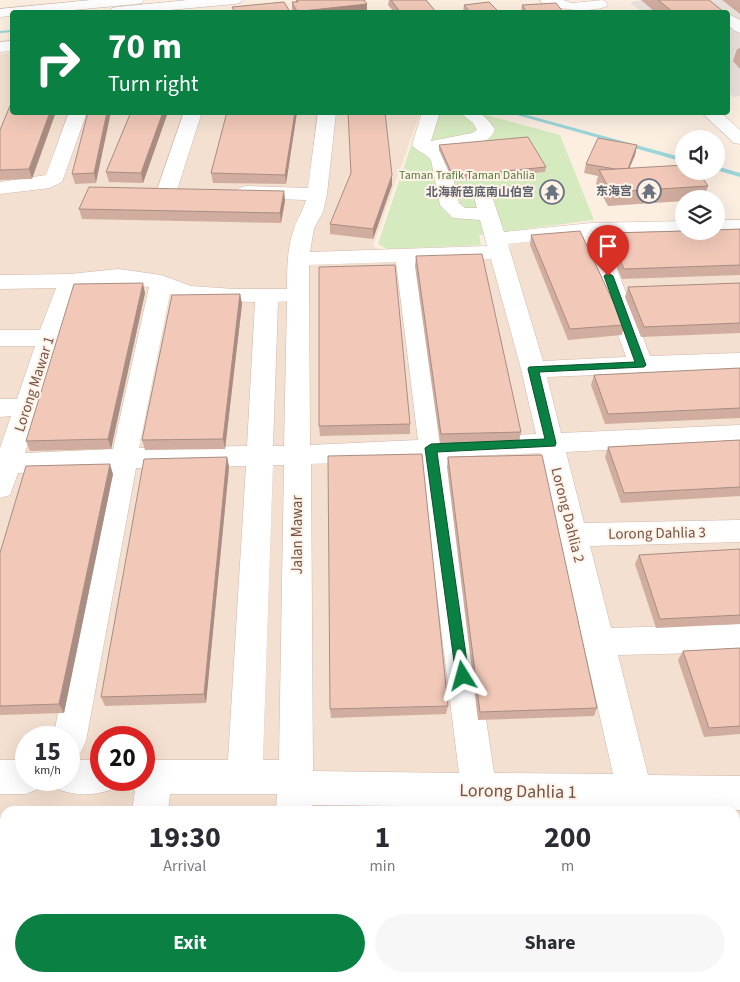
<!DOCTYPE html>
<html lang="en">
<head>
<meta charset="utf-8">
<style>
  body { margin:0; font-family:"Source Sans 3","Noto Sans SC",sans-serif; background:#f7f7f7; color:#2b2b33; height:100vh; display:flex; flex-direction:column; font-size:19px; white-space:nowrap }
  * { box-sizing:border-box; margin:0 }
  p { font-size:16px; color:#7c7c81 }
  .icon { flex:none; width:28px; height:28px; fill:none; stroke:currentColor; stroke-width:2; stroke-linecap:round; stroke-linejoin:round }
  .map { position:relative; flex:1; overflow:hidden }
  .drawer { position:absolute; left:0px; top:806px; width:740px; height:176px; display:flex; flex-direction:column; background:#fff; border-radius:15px 15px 0 0; box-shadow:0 5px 20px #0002 }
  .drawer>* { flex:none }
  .top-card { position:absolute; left:10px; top:10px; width:720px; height:105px; border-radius:5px; box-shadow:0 5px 20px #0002; background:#0b8043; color:#fff; overflow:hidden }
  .controls { position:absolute; left:675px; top:130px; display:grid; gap:10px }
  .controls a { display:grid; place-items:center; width:50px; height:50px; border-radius:50%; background:#fff; box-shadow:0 5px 20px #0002; font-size:25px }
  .speed { position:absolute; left:15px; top:726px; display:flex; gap:10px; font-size:25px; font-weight:700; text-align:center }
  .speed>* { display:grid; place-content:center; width:65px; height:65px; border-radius:50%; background:#fff; box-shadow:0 5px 20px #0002; line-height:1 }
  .speed small { font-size:12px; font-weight:400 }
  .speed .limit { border:8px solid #d22; background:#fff; color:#111 }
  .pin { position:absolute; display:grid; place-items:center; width:42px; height:42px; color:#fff; margin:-51px -21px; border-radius:50% 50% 50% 0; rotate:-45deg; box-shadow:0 0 5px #0007 }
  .pin .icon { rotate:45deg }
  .me { position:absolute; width:55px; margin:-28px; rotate:352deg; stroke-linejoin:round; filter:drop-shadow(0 0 4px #0008) }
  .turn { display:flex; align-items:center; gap:18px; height:105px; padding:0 15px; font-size:22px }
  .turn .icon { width:65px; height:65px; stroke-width:2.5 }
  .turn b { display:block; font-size:35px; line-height:42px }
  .eta { display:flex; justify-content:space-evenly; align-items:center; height:85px; text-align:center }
  .eta b { font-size:30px; font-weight:700; line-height:35px }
  .action { display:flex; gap:10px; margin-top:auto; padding:10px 15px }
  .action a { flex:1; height:58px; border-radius:30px; background:#0b8043; color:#fff; font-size:20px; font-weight:700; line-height:58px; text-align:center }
  .action a+a { background:#f7f7f7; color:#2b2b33 }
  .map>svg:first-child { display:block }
</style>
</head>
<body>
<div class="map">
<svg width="740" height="982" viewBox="0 0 740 982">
  <rect width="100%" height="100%" fill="#fcefe2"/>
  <path fill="#f4e0d0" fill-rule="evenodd" d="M12 53V112L420 113 373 246 385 253 511 247 506 234 594 223 684 221V231H716V220L740 219V982H0V54ZM26 738H69V780H26ZM101 738H144V780H101ZM5 811H735V978H5Z"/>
  <path fill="#fddcd5" d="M740 966V982H0L5 978H735Z"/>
  <path fill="#ebe2dd" d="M643 0H740V96L733 97 728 91V12H642L630 2Z"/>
  <path fill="#d6eac0" d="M422 113H478L560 135 594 220 479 235 481 245 387 249 378 244Z"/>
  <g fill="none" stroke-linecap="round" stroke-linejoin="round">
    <g fill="#9cd6d8" fill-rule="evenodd">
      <path d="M12 30V32L0 33V31Z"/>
      <path d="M506 112H516L684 158V162Z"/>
      <path d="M716 166 740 173V177L716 170Z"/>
    </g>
    <g stroke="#d0b7ac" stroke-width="1">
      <g id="minor">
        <path d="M91 0H144L142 3 137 4 52 12H12V16L0 17V9Z"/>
        <path d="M188 0H242L240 3 235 4 148 12 110 11 112 8 117 7Z"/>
        <path d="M540 0H563L572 3 603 0 608 4 606 7C581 13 566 10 542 3Z"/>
        <path d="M728 14 740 20V33L735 31 728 25Z"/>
        <path d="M12 41V51L0 52V42Z"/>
        <path d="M69 112H87L62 182 50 188 0 194V182L46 175Z"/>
        <path d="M184 112H202L177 190 174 194 167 196 160 194 157 190Z"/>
        <path d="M318 112H336L327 194 323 212 314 228 310 252 487 246 480 220 453 218 440 205 431 160C426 153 417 152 412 145L422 112H440L431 141 472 133 477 130 473 123 459 112C480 112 482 111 495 129 491 147 459 147 444 149L449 160 459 203 465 208H477L473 194 476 190 483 188 490 190 504 232 591 223 684 221V231H691L684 233 604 235 650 356 740 353V369L547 377 561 433 740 425V443L566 452 584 523 740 520V542L590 546 611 628 740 624V652L618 655 648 775 740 776V810L312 805V811H276L277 794H170L168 811H132L135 790 132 789 128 780H144V760H228L246 466 136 468 86 741 81 752 69 757V738H53L108 469 18 473 10 495 0 498V448L11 416 0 417V399H17L35 346H0V330H40L56 288 0 289V275L70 274 118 269 161 275 191 286 234 289H287C287 269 287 248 294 229 297 219 303 211 306 200L246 198 239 196 236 192 239 188 246 186 308 188ZM583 236 626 357 543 361 508 244ZM491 259 521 369 536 434 444 438 418 261ZM396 262 418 440 310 445 309 265ZM118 283 149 287 113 449 25 453 79 287ZM170 294 187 300 255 302 247 446 139 448ZM287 301 284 446H273L278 302ZM540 453 613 774 494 773 447 457ZM420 459 459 773 313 771 311 464ZM273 465H284L279 760H263Z"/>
        <path d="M701 112H720L740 130V144L734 143Z"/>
        <path d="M716 220H740V232L712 231H716Z"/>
        <path d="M0 760H26V780H42L38 789 26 794H0Z"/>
        <path d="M69 760H101V780H117L113 789C95 796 75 796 57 789L53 780H69Z"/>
        <path d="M105 978H145L144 982H104Z"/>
        <rect x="266" y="978" width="40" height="4"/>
      </g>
    </g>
    <use href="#minor" fill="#fff" fill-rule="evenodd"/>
  </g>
  <g fill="#d0ad9f">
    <path d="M296 0H364L367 12H292V2H296Z"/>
    <path d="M389 0H426L436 12H394L388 5Z"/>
    <path d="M641 0H709L724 12H655Z"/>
    <path d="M722 0H740V14Z"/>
    <path d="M464 5 499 12H463Z"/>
    <path d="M522 5 563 12H521Z"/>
    <path d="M740 48V69L733 61 737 49Z"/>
    <path d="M12 101 32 179 0 180V130Z"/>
    <path d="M88 112 96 183 75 184 72 174Z"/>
    <path d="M131 112H168L143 183 109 182 106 172Z"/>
    <path d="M227 112H297L286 184 213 183 211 173Z"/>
    <path d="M439 145 546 167 545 172 453 181 439 150Z"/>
    <path d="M637 145 635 155 629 168 708 186 704 199H684V201L608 206 596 184 598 176 584 173 586 164Z"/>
    <path d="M392 185 373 239 330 234V224Z"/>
    <path d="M284 191 285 201 281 223 82 219 79 209Z"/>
    <path d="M740 229V275L622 279 607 243 609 233Z"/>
    <path d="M531 235 624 325 622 335 568 340 530 245Z"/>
    <path d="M416 256 521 432 519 442 440 444 415 266Z"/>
    <path d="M740 283V333L641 337 625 297 628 287Z"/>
    <path d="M145 293 111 449 30 451 26 441Z"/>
    <path d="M240 294 242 304 225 449 145 450 142 440Z"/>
    <path d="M740 368V418L605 424 591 385 594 375Z"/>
    <path d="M410 424V434L320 436 319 426Z"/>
    <path d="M740 440V496L621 503 605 457 608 447Z"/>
    <path d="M227 457 229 467 206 703 105 706 101 697Z"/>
    <path d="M448 457 597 708 594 716 478 720 447 467Z"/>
    <path d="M113 474 64 713 0 715V553Z"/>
    <path d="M740 549V624L656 628 635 564 639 555Z"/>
    <path d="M740 648V734L704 737 678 660 683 651Z"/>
    <path d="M448 706 446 714 331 718 330 709Z"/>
  </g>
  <g fill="#a98d82">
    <path d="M367 4V12H302V11Z"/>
    <path d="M50 112H56L32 179 29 169Z"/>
    <path d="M107 112H111L96 183 94 173Z"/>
    <path d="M163 112H168L143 183 141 173Z"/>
    <path d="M295 112H297L286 184 285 175Z"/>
    <path d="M637 145 635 155 624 181 626 172Z"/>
    <path d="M392 175V185L373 239V229Z"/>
    <path d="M284 191 285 201 281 223 280 213Z"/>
    <path d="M143 283 145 293 111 449 108 439Z"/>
    <path d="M240 294 242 304 225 449 223 439Z"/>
    <path d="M227 457 229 467 206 703 204 694Z"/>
    <path d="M110 464 113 474 64 713 59 704Z"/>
    <path d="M38 978H45L44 982H37Z"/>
  </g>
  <g fill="#f2c9b9" stroke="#a98d82">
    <path d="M297 0H364L367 4 302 11 296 10 292 2H298Z"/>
    <path d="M391 0H426L436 12H400Z"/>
    <path d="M658 0H709L724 12H673Z"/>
    <path d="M284 2 290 12H241L234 11 232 7Z"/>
    <path d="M489 2 499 12H470L464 5Z"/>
    <path d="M556 3 563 12H527L522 5Z"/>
    <path d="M12 101V112H50L29 169 0 170V130Z"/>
    <path d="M88 112H107L94 173 72 174Z"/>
    <path d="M131 112H163L141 173 106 172Z"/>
    <path d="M227 112H295L285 175 211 173Z"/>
    <path d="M348 112H385L392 175 373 229 330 224 351 173Z"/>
    <path d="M528 137 546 167 453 176 439 145Z"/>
    <path d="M598 138 637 145 628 169H615L586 164Z"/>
    <path d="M684 165V171H698L708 186 611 192 599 170Z"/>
    <path d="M89 187 284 191 280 213 79 209Z"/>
    <path d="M740 229V265L624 269 609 233 684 231H716V230Z"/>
    <path d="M580 231 624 325 570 329 531 235Z"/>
    <path d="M482 254 521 432 441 434 416 256Z"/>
    <path d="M395 265 410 424 319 426V267Z"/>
    <path d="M143 283 108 439 26 441 74 284Z"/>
    <path d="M740 283V323L644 327 628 287Z"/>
    <path d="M240 294 223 439 142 440 172 295Z"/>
    <path d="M740 368V408L608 414 594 375Z"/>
    <path d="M740 440V487L624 493 608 447Z"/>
    <path d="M422 454 448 706 330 709 328 456Z"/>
    <path d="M542 455 597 708 480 712 448 457Z"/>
    <path d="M227 457 204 694 101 697 144 459Z"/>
    <path d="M110 464 59 704 0 706V553L26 466Z"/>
    <path d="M740 549V615L660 619 639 555Z"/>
    <path d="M740 648V726L709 728 683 651Z"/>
    <path d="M0 828H5V978H38L37 982H0Z"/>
    <path d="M735 834H740V982H361V978H735Z"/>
  </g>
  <path fill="#0b8043" stroke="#07532c" d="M608 273 613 276 646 365 644 367 539 372 556 443 555 446 437 452 469 676 467 680 463 682 458 680 456 676 425 448 431 444 545 439 528 369 529 367 635 362 604 276Z"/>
  <defs>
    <g id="temple-ring" transform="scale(1.25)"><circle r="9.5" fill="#fff3e8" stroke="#6b7280" stroke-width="1.5"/><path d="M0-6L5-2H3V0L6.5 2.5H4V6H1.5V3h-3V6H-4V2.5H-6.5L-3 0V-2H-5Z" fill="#6b7280"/></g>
  </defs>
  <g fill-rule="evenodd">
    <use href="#temple-ring" x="649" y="191"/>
    <use href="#temple-ring" x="552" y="192"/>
  </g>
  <g text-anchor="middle" stroke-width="4" stroke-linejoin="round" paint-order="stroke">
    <g font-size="12" fill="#587a40" stroke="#fff3e8">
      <text x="467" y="179">Taman Trafik Taman Dahlia</text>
    </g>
    <g font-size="12" font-weight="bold" fill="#5b616d" stroke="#fff3e8" text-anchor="end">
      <text x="632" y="195">东海宫</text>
      <text x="534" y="196">北海新芭底南山伯宫</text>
    </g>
    <g font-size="15" fill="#745348" stroke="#fff3e8">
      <text transform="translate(34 384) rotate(-72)" y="5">Lorong Mawar 1</text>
      <text transform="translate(568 515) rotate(76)" y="5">Lorong Dahlia 2</text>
      <text transform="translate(657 533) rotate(-1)" y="5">Lorong Dahlia 3</text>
      <text transform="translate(297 535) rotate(-90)" y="5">Jalan Mawar</text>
    </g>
    <g font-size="18" fill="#745348" stroke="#fff3e8">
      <text transform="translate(518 791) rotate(1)" y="6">Lorong Dahlia 1</text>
    </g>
  </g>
</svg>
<div class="controls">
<a><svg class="icon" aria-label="sound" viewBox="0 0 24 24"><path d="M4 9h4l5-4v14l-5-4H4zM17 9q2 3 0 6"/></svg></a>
<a><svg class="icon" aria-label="layers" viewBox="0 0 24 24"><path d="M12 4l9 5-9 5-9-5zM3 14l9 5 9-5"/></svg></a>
</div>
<div class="speed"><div>15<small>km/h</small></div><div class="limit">20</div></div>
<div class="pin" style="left:608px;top:276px;background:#d93025"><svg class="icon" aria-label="arrive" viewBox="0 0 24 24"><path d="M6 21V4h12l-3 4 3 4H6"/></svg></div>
<svg class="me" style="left:463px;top:676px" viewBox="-20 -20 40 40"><path d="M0-17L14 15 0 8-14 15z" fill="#0b8043" stroke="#fff" stroke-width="4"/></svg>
<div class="top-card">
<div class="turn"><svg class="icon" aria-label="right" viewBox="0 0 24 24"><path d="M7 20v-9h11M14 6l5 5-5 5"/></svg><div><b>70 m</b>Turn right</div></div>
</div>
<section class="drawer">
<div class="eta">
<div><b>19:30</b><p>Arrival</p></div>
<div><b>1</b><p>min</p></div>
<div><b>200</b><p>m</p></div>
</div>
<div class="action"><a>Exit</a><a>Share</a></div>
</section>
</div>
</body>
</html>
